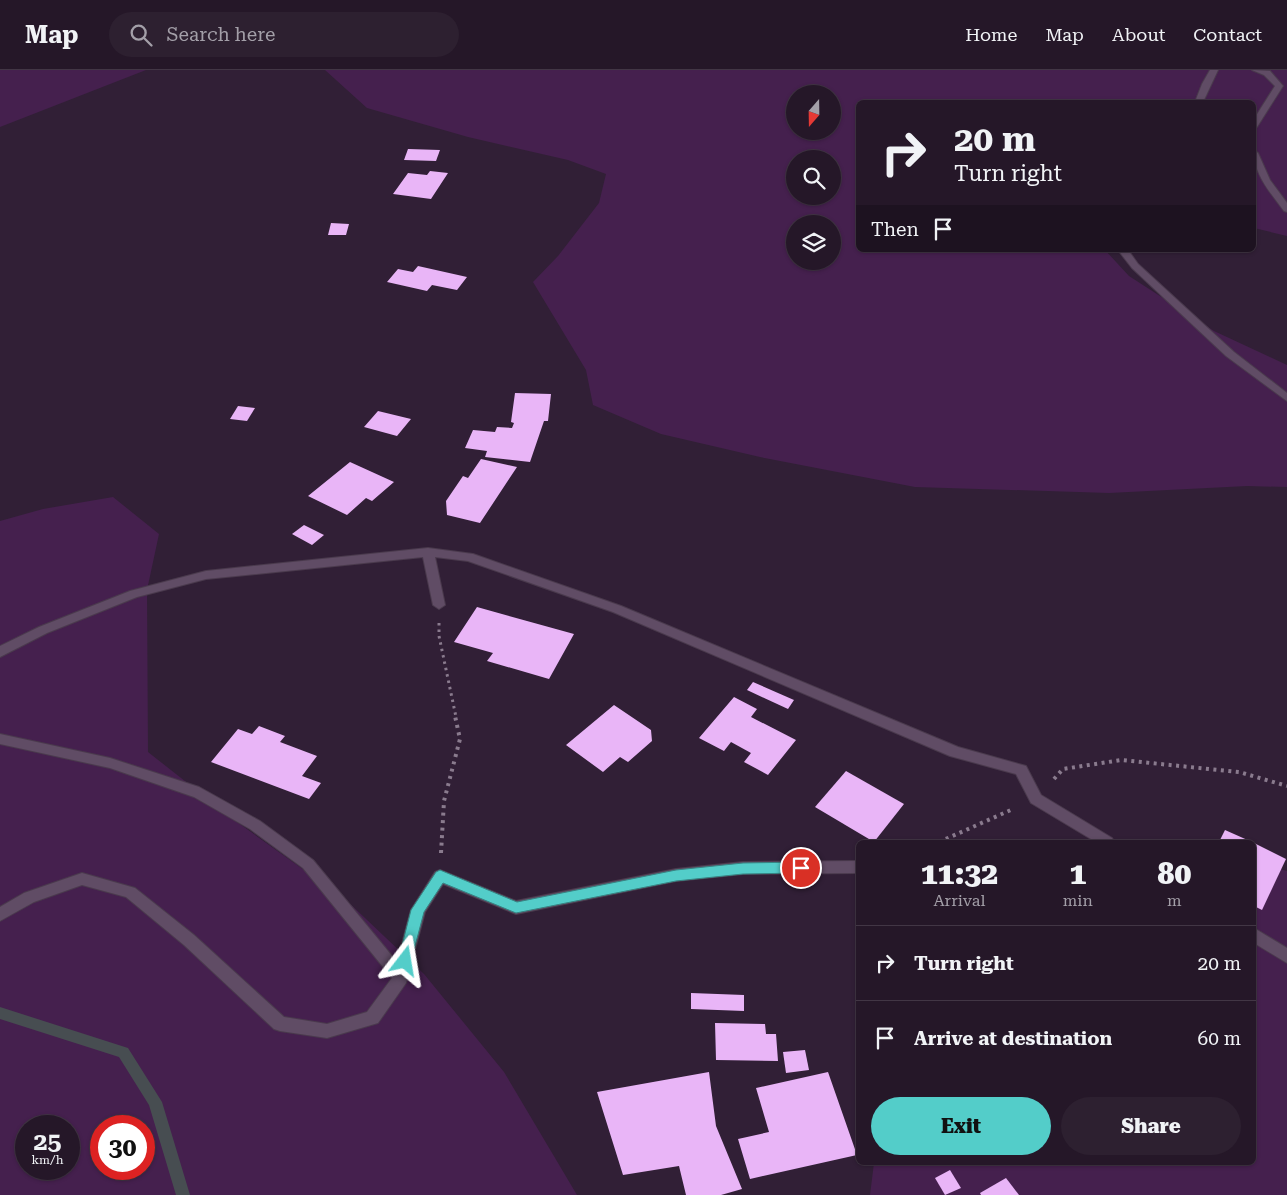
<!DOCTYPE html>
<html lang="en">
<head>
<meta charset="utf-8">
<style>
  body { margin:0; font-family:"Roboto Serif",serif; background:#2d2030; color:#f1f3f6; height:100vh; display:flex; flex-direction:column; font-size:19px; white-space:nowrap }
  * { box-sizing:border-box; margin:0 }
  p { font-size:16px; color:#a39fa8 }
  .icon { flex:none; width:28px; height:28px; fill:none; stroke:currentColor; stroke-width:2; stroke-linecap:round; stroke-linejoin:round }
  .map { position:relative; flex:1; overflow:hidden }
  .details { position:absolute; left:856px; top:770px; width:400px; height:325px; display:flex; flex-direction:column; background:#251728; border-radius:8px; box-shadow:0 1px 4px #0004,0 0 0 1px #423645 }
  .details>* { flex:none }
  .hud { position:absolute; left:856px; top:30px; width:400px; height:152px; border-radius:8px; box-shadow:0 1px 4px #0004,0 0 0 1px #423645; background:#251728; color:#f1f3f6; overflow:hidden }
  .needle { width:32px; rotate:200deg }
  .fabs { position:absolute; left:786px; top:15px; display:grid; gap:10px }
  .fabs a { display:grid; place-items:center; width:55px; height:55px; border-radius:50%; background:#251728; box-shadow:0 1px 4px #0004,0 0 0 1px #423645; font-size:25px }
  .speed { position:absolute; left:15px; top:1045px; display:flex; gap:10px; font-size:25px; font-weight:700; text-align:center }
  .speed>* { display:grid; place-content:center; width:65px; height:65px; border-radius:50%; background:#251728; box-shadow:0 1px 4px #0004,0 0 0 1px #423645; line-height:1 }
  .speed small { font-size:12px; font-weight:400 }
  .speed .limit { border:8px solid #d22; background:#fff; color:#111 }
  .pin { position:absolute; display:grid; place-items:center; width:42px; height:42px; color:#fff; margin:-21px; border:2px solid #fff; border-radius:50%; box-shadow:0 1px 5px #0007 }
  .me { position:absolute; width:55px; margin:-28px; rotate:14deg; stroke-linejoin:round; filter:drop-shadow(0 0 4px #0008) }
  .turn { display:flex; align-items:center; gap:18px; height:105px; padding:0 15px; font-size:22px }
  .turn .icon { width:65px; height:65px; stroke-width:2.5 }
  .turn b { display:block; font-size:35px; line-height:42px }
  .then { display:flex; align-items:center; height:48px; padding:0 15px; background:#0003; gap:10px; font-size:19px }
  .eta { display:flex; justify-content:space-evenly; align-items:center; height:85px; text-align:center }
  .eta b { font-size:30px; font-weight:800; line-height:35px }
  .primary-button { display:flex; gap:10px; margin-top:auto; padding:10px 15px }
  .primary-button a { flex:1; height:58px; border-radius:30px; background:#53cdc9; color:#111; font-size:20px; font-weight:800; line-height:58px; text-align:center }
  .primary-button a+a { background:#2d2030; color:#f1f3f6 }
  ul { padding:0; list-style:none }
  li { display:flex; align-items:center; gap:15px; height:75px; padding:0 15px; border-top:1px solid #423645 }
  li div { flex:1 }
  li b { display:block; font-size:19px }
  li em { font-style:normal }
  header { display:flex; align-items:center; gap:30px; box-sizing:border-box; height:70px; padding:0 25px; background:#251728; border-bottom:1px solid #423645 }
  header strong { font-size:24px }
  nav { display:flex; gap:28px; margin-inline-start:auto; font-size:18px }
  .search { width:350px; height:45px; background:#2d2030; display:flex; align-items:center; gap:12px; box-sizing:border-box; padding:0 18px; border-radius:28px; color:#a39fa8; font-size:19px }
  .map>svg:first-child { display:block }
</style>
</head>
<body>
<header>
<strong>Map</strong>
<div class="search"><svg class="icon" aria-label="search" viewBox="0 0 24 24"><circle cx="10" cy="10" r="6"/><path d="M15 15l6 6"/></svg>Search here</div>
<nav><a>Home</a><a>Map</a><a>About</a><a>Contact</a></nav>
</header>
<div class="map">
<svg width="1287" height="1125" viewBox="0 0 1287 1125">
  <rect width="100%" height="100%" fill="#311f36"/>
  <g fill="#45204e" fill-rule="evenodd">
    <path d="M0 0H146L0 57Z"/>
    <path d="M325 0H1287V166L1254 158V32H859V180H1105L1129 206 1214 261 1287 295V417L1247 416 1109 423 915 417 760 387 661 364 593 335 586 300 533 212 558 186 599 133 606 104 568 90 468 67 367 38ZM795 24H832V61H795ZM795 89H832V126H795ZM795 154H832V191H795Z"/>
    <path d="M113 427 159 464 147 520 148 682 237 752 346 830 424 904 504 1002 577 1125H0V451L43 439ZM26 1056H69V1099H26ZM101 1056H144V1099H101Z"/>
    <path d="M1254 792 1287 801V1125H870L874 1093 1254 1092Z"/>
  </g>
  <g fill="none" stroke-linecap="round" stroke-linejoin="round">
    <path fill="#474d51" fill-rule="evenodd" d="M0 937 128 978 162 1032 190 1125H176L149 1035 119 987 0 949Z"/>
  </g>
  <g fill="#e9b5f7">
    <path d="M408 79 440 80 436 91 404 90Z"/>
    <path d="M430 101 448 103 431 129 393 124 408 103 427 105Z"/>
    <path d="M331 153 349 154 346 165H328Z"/>
    <path d="M418 196 467 207 457 220 432 215 427 221 387 212 398 199 413 202Z"/>
    <path d="M515 323 551 324 548 351H544L530 392 485 387 487 381 465 378 473 360 495 362 497 357 512 358 514 353 511 352Z"/>
    <path d="M238 336 255 338 247 351 230 349Z"/>
    <path d="M378 341 411 349 397 366 364 357Z"/>
    <path d="M481 389 517 397 480 453 447 445 446 431 463 406 468 408Z"/>
    <path d="M350 392 394 412 372 431 366 428 347 445 308 426Z"/>
    <path d="M304 455 324 465 312 475 292 464Z"/>
    <path d="M477 537 574 564 549 609 487 591 493 583 454 572Z"/>
    <path d="M753 612 794 630 788 639 747 620Z"/>
    <path d="M734 627 757 639 751 647 796 670 768 705 744 692 751 683 731 672 724 681 699 668Z"/>
    <path d="M614 635 651 660 652 671 628 692 620 687 603 702 566 675Z"/>
    <path d="M259 656 285 666 280 672 317 686 302 706 321 713 309 729 211 692 238 659 252 664Z"/>
    <path d="M846 701 904 734 874 772 815 737Z"/>
    <path d="M1225 760 1252 772H1219Z"/>
    <path d="M1254 773 1286 789 1262 840 1254 836Z"/>
    <path d="M691 923 744 925V941L691 939Z"/>
    <path d="M715 953 765 954 766 964H776L778 991 716 990Z"/>
    <path d="M805 980 809 1000 786 1003 783 982Z"/>
    <path d="M709 1002 716 1056 742 1119 721 1125H686L679 1096 623 1105 597 1022Z"/>
    <path d="M828 1002 857 1085 750 1109 738 1069 769 1062 756 1018Z"/>
    <path d="M950 1100 961 1118 945 1125 935 1108Z"/>
    <path d="M1006 1108 1019 1125H981L980 1123Z"/>
  </g>
  <g fill="none" stroke-linecap="round" stroke-linejoin="round">
    <g stroke="#4a3a4d" stroke-width="2">
      <g id="minor">
        <path d="M1210 0H1218L1203 32H1195L1202 14Z"/>
        <path d="M1252 0 1270 1 1283 16 1257 57H1254V49L1275 16 1264 5Z"/>
        <path d="M1254 80 1258 83 1270 110 1287 133V142L1284 141C1271 123 1253 104 1254 80Z"/>
        <path d="M1118 180H1128L1138 194 1234 282 1287 323V331L1226 286 1132 198Z"/>
        <path d="M428 478 473 484 621 536 958 677 1026 696 1041 725 1112 768 1114 772H1096L1031 733 1016 704 950 686 613 542 468 491 435 487 445 535 439 539 433 535 423 487 206 509 137 527 47 563 0 587V576L39 557 130 521 206 501Z"/>
        <path d="M0 664 110 688 199 717 260 751 313 790 397 892 411 840 435 802 440 800 516 831 676 799 743 792 859 791V803L743 804 676 811 516 844 443 814 425 842 406 913 378 953 327 968 280 961 274 959 184 875 126 827 82 815 34 832 0 851V837L24 823 82 803 135 818 194 865 284 947 327 954 367 942 392 908 303 798 250 759 194 727 110 698 0 674Z"/>
        <path d="M1254 858 1287 878V893L1254 873Z"/>
      </g>
    </g>
    <path stroke="#8a7b8e" stroke-width="3" stroke-dasharray="2.5 4" stroke-linecap="butt" d="M439 553V566L456 647"/>
    <g stroke="#8a7b8e" stroke-width="4" stroke-dasharray="3 4.5" stroke-linecap="butt">
      <path d="M1054 709 1063 699 1121 690 1239 702 1287 716"/>
      <path d="M939 772 1013 739"/>
      <path d="M441 783 444 731 460 669 455 646"/>
    </g>
    <use href="#minor" fill="#604c65" fill-rule="evenodd"/>
  </g>
  <path fill="#53cdc9" stroke="#368583" d="M801 792 806 794 807 798 806 801 801 803 743 804 676 811 516 843 443 813 424 842 410 895 405 897 400 895 398 891 411 840 436 802 440 800 517 832 676 800 743 793Z"/>
</svg>
<div class="fabs">
<a><svg class="needle" viewBox="-14 -14 28 28"><path d="M0-13l5 13h-10z" fill="#e53935"/><path d="M0 13l5-13h-10z" fill="#a39fa8"/></svg></a>
<a><svg class="icon" aria-label="search" viewBox="0 0 24 24"><circle cx="10" cy="10" r="6"/><path d="M15 15l6 6"/></svg></a>
<a><svg class="icon" aria-label="layers" viewBox="0 0 24 24"><path d="M12 4l9 5-9 5-9-5zM3 14l9 5 9-5"/></svg></a>
</div>
<div class="speed"><div>25<small>km/h</small></div><div class="limit">30</div></div>
<div class="pin" style="left:801px;top:798px;background:#d93025"><svg class="icon" aria-label="arrive" viewBox="0 0 24 24"><path d="M6 21V4h12l-3 4 3 4H6"/></svg></div>
<svg class="me" style="left:405px;top:891px" viewBox="-20 -20 40 40"><path d="M0-17L14 15 0 8-14 15z" fill="#53cdc9" stroke="#fff" stroke-width="4"/></svg>
<div class="hud">
<div class="turn"><svg class="icon" aria-label="right" viewBox="0 0 24 24"><path d="M7 20v-9h11M14 6l5 5-5 5"/></svg><div><b>20 m</b>Turn right</div></div>
<div class="then">Then<svg class="icon" aria-label="arrive" viewBox="0 0 24 24"><path d="M6 21V4h12l-3 4 3 4H6"/></svg></div>
</div>
<section class="details">
<div class="eta">
<div><b>11:32</b><p>Arrival</p></div>
<div><b>1</b><p>min</p></div>
<div><b>80</b><p>m</p></div>
</div>
<ul>
<li><svg class="icon" aria-label="right" viewBox="0 0 24 24"><path d="M7 20v-9h11M14 6l5 5-5 5"/></svg><div><b>Turn right</b></div><em>20 m</em></li>
<li><svg class="icon" aria-label="arrive" viewBox="0 0 24 24"><path d="M6 21V4h12l-3 4 3 4H6"/></svg><div><b>Arrive at destination</b></div><em>60 m</em></li>
</ul>
<div class="primary-button"><a>Exit</a><a>Share</a></div>
</section>
</div>
</body>
</html>
